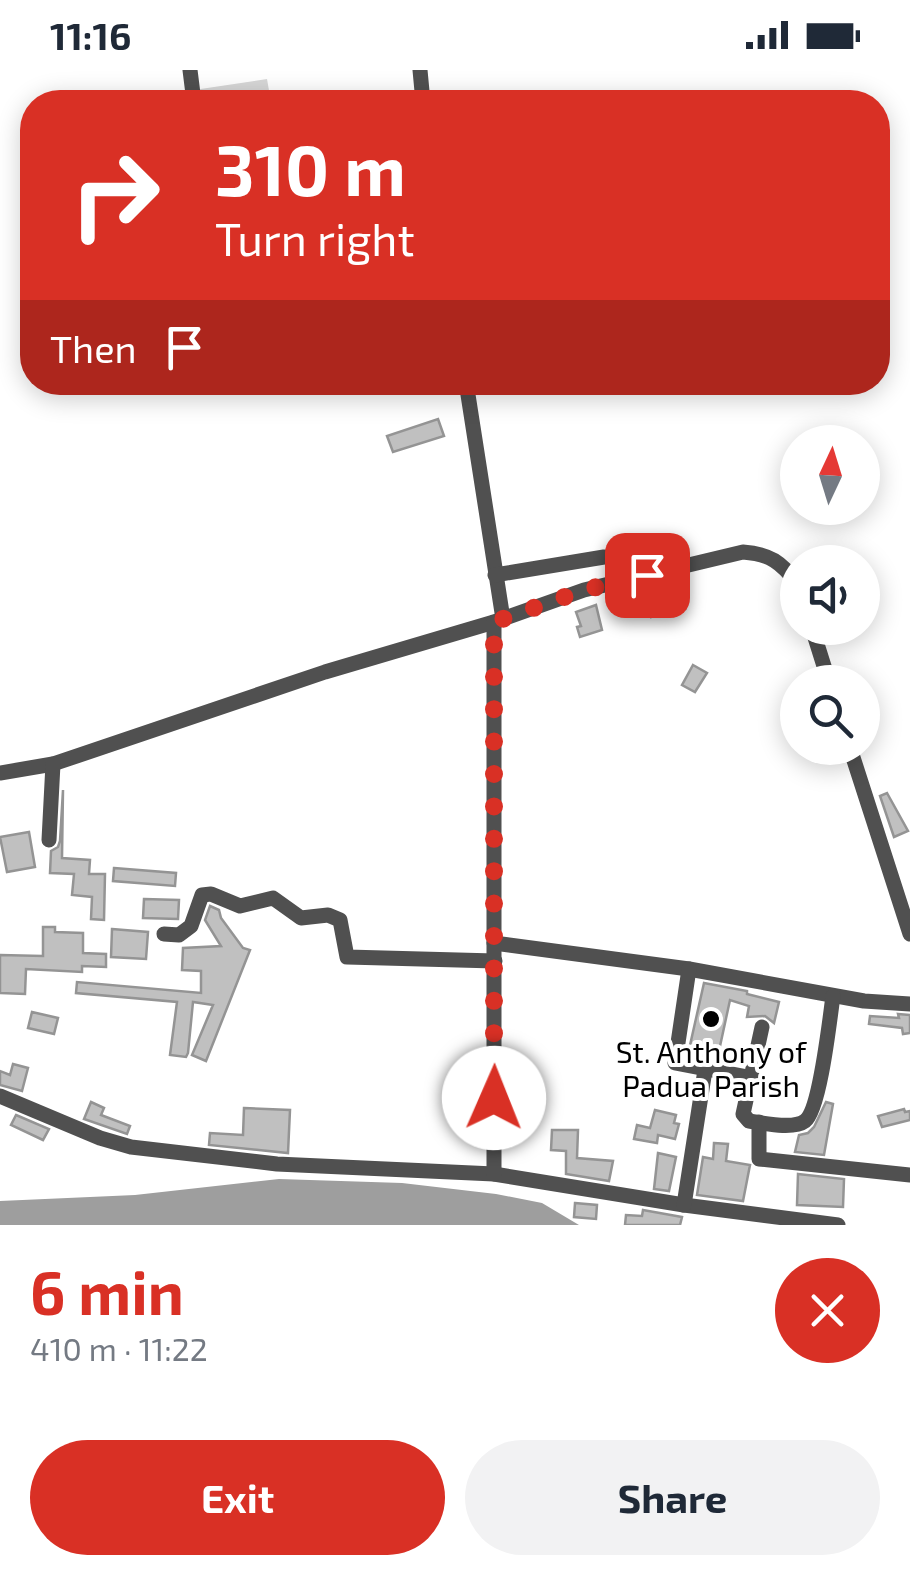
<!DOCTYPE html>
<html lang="en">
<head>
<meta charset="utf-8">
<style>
  body { margin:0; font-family:"Exo 2",sans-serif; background:#f2f2f3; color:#1f2937; height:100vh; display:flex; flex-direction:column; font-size:38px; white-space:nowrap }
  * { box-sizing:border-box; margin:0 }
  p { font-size:32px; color:#747a83 }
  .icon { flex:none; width:55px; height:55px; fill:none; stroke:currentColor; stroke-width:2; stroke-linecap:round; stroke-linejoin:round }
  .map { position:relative; height:1155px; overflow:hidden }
  .sheet { display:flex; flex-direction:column; background:#fff; flex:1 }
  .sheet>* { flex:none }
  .banner { position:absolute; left:20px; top:20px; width:870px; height:305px; border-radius:40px; box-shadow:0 5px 25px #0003; background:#d93025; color:#fff; overflow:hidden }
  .needle { width:65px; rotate:4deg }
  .fabs { position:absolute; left:780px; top:355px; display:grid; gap:20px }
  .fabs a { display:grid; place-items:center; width:100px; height:100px; border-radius:50%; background:#fff; box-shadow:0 5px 25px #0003; font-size:50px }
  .pin { position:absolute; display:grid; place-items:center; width:85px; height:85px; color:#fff; margin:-42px; border-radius:20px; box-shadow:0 5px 15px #0006 }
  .me { position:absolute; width:110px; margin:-55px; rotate:1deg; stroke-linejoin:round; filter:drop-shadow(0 0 8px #0008) }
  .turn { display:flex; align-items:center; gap:35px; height:210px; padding:0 30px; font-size:45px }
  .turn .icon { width:130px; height:130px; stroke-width:2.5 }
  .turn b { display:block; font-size:70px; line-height:85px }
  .then { display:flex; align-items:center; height:95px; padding:0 30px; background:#0003; gap:20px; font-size:38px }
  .round { display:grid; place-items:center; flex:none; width:105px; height:105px; border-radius:52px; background:#f2f2f3 }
  .head { display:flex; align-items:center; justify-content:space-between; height:170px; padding:0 30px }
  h1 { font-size:60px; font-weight:700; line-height:75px; color:#d93025 }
  .cta { display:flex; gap:20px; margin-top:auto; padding:20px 30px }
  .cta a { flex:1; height:115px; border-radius:60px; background:#d93025; color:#fff; font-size:40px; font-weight:700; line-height:115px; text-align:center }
  .cta a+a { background:#f2f2f3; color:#1f2937 }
  .status { display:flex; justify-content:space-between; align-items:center; height:70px; padding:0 50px; background:#fff; direction:ltr }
  .status svg { height:28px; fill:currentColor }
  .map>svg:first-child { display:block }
</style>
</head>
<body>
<div class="status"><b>11:16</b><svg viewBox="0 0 49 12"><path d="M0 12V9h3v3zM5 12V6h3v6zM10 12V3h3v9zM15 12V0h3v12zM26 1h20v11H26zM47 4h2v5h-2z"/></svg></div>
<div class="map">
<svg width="910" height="1155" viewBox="0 0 910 1155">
  <rect width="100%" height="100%" fill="#fff"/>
  <path fill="#d7d7d7" d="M267 9 271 32 120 31Z"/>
  <path fill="#9e9e9e" d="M279 1109 402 1113 496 1124 542 1133 579 1155H0V1131L135 1125Z"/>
  <g fill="#c0c0c0" stroke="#949494" stroke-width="2.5">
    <path d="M438 349 444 366 393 382 387 366Z"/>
    <path d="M680 520 685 539 651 547 648 538 670 531 668 523Z"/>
    <path d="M596 535 602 560 580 567 577 557 581 556 576 542Z"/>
    <path d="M693 595 707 603 695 622 682 615Z"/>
    <path d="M63 720 62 788 90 790 89 804H105L104 850 91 849 92 827 72 825 74 804 50 803 51 781 58 777 60 771Z"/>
    <path d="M887 723 908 761 894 767 880 726Z"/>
    <path d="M29 762 35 797 7 802 0 767Z"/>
    <path d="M114 798 176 803 175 816 113 811Z"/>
    <path d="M144 829 179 830 178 849 143 848Z"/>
    <path d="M210 836 219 840 221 848 243 878 250 880 206 991 192 985 213 935 193 932 188 983 186 987 170 985 177 932 76 923 77 912 201 923V901L182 900 183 878 221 876 205 850Z"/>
    <path d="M43 857H55V862L83 863V883L106 884V897L82 896V902L26 899 25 924 0 923V885L43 886Z"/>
    <path d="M112 859 148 862 146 889 111 887Z"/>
    <path d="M704 913 747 921V924L779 932 774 953 765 946 747 947 749 936 730 930 717 990 688 984Z"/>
    <path d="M32 942 58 948 54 964 28 958Z"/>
    <path d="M898 944 910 945V963L903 964 902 958 869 954 870 946 899 948Z"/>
    <path d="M13 994 28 998 22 1021 0 1015V1001L10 1005Z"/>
    <path d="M91 1032 104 1038 101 1045 130 1056 127 1064 84 1049Z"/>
    <path d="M826 1032 833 1034 824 1085 795 1082 799 1065 808 1063 814 1057Z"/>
    <path d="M244 1038 290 1040 288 1083 209 1075 210 1063 243 1065Z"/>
    <path d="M904 1039 905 1042 910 1041V1050L882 1057 878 1046Z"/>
    <path d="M655 1040 676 1045 674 1053 679 1054 675 1069 658 1065 657 1073 634 1069 637 1055 650 1058Z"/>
    <path d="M16 1045 49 1059 43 1070 11 1055Z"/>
    <path d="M552 1060H578L577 1088 613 1091 609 1111 566 1104V1081L551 1080Z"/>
    <path d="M714 1073 728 1074 726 1091 750 1095 743 1131 697 1125 703 1087 713 1089Z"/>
    <path d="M658 1083 676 1087 669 1121 654 1119Z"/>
    <path d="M798 1104 844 1109 843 1137 797 1135Z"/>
    <path d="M575 1133 597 1135 596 1149 574 1147Z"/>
    <path d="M643 1140 682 1147 680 1155H625L626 1145 642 1146Z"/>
  </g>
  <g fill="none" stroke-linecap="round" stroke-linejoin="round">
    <g stroke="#505050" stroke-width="15">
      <path d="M190 0 194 32"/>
      <path d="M420 0 423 32"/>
      <path d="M466 312 503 549"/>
      <path d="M495 505 604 487"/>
      <path d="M812 558 829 612"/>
      <path d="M850 678 910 864"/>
      <path d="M0 703 53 694 325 602 494 552 584 520 743 482C770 484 781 492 798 514"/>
      <path d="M49 770 53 694"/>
      <path d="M164 864 179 865 191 856 202 825 211 824 240 836 273 828 301 848 328 845 340 850 347 887 495 891"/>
      <path d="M494 873 689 899 864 931 910 934"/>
      <path d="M689 899 675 993 753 1008"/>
      <path d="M762 957 743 1044 749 1051C763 1053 793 1060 805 1051 820 1040 830 947 833 926"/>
      <path d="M0 1026 100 1068 131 1077 277 1094 494 1104 684 1135 838 1155"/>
      <path d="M759 1052V1089L910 1105"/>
      <path d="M494 1104V552"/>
      <path d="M684 1135 705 1000"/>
    </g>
  </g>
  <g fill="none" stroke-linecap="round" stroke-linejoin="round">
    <path stroke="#d93025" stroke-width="18" stroke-dasharray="0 32.4" d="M494 1028V552L584 520 647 505"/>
  </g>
  <circle fill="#000" stroke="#fff" stroke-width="4" cx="711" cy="949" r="10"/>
  <g text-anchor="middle" stroke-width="8" stroke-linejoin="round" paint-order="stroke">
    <g font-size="30" fill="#000" stroke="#fff">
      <text x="711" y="993">St. Anthony of<tspan x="711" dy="34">Padua Parish</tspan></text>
    </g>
  </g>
</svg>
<div class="fabs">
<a><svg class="needle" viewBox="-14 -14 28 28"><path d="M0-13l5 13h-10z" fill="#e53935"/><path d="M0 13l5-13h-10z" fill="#747a83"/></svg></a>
<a><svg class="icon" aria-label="sound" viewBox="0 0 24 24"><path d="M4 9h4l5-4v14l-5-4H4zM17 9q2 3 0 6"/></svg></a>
<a><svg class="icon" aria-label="search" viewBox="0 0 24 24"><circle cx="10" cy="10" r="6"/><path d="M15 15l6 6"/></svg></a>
</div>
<div class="pin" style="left:647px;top:505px;background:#d93025"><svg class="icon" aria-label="arrive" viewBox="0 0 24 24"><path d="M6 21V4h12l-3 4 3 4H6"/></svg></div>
<svg class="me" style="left:494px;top:1028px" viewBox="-20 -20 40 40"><circle r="19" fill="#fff"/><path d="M0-13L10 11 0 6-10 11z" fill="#d93025"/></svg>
<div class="banner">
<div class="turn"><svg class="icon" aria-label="right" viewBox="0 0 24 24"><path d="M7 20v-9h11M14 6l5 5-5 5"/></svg><div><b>310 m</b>Turn right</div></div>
<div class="then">Then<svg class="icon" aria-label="arrive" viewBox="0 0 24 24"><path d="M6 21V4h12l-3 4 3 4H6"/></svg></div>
</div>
</div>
<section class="sheet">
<div class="head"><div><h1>6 min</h1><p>410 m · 11:22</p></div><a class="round" style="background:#d93025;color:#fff"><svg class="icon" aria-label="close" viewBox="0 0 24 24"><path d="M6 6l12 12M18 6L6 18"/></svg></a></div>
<div class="cta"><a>Exit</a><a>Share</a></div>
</section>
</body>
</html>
